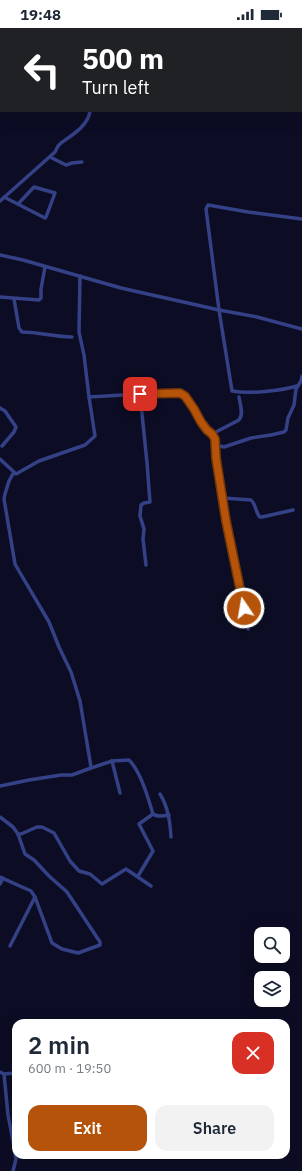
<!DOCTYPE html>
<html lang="en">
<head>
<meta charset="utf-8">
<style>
  body { margin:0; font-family:"IBM Plex Sans",sans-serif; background:#f2f2f3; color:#1f2937; height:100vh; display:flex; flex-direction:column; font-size:15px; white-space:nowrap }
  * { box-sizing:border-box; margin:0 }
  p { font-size:13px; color:#747a83 }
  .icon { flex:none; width:22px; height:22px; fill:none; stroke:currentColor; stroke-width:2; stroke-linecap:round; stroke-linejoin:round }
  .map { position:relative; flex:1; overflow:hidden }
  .side { position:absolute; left:12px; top:991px; width:278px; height:140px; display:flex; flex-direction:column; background:#fff; border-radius:12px; box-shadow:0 4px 16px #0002 }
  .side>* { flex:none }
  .hud { position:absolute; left:0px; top:0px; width:302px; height:84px; box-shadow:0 4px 16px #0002; background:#202124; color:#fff; overflow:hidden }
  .buttons { position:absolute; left:254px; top:899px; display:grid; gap:8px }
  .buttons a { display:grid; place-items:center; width:36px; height:36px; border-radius:8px; background:#fff; box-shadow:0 4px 16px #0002; font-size:20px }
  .pin { position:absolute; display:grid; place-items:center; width:34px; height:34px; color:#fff; margin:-17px; border-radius:8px; box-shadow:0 2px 6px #0006 }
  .me { position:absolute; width:44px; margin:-22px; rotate:348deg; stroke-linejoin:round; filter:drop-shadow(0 0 3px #0008) }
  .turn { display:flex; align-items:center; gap:14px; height:84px; padding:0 16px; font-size:18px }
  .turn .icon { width:52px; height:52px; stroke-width:2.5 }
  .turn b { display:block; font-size:28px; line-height:34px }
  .round { display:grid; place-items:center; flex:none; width:42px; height:42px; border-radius:12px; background:#f2f2f3 }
  .overview { display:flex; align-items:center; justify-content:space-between; height:68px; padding:0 16px }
  h1 { font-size:24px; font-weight:600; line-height:30px }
  .cta { display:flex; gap:8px; margin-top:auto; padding:8px 16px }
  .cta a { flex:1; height:46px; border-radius:12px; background:#b45309; color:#fff; font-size:16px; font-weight:600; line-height:46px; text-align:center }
  .cta a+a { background:#f2f2f3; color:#1f2937 }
  .status { display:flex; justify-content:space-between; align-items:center; height:28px; padding:0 20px; background:#fff; direction:ltr }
  .status svg { height:11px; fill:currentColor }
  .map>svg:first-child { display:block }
</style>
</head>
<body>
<div class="status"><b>19:48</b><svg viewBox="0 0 49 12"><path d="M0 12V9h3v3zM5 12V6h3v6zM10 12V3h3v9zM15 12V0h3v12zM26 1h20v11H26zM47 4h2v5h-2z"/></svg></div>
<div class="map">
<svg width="302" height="1143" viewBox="0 0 302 1143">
  <rect width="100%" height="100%" fill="#0c0d24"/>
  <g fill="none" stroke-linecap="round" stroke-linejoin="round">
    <g stroke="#344186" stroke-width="3.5">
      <path d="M124 1 125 0"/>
      <path d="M213 1 214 0"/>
      <path d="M301 27H302"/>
      <path d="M0 61H1"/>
      <path d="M50 129 66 137 72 135 82 134"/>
      <path d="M4 169 45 190 46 189 55 165 34 159 18 176"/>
      <path d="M0 173 55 124 58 118 61 115C72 107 88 98 90 83"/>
      <path d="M0 227 23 232 121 260 219 282 257 289 302 301"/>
      <path d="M80 248 79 304 84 327 89 369 140 366 180 365 185 368 194 381 201 394 207 402 212 406 216 414V430L227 493 248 601"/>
      <path d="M0 269 39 272 41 270V261L45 239"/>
      <path d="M14 271 19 300 22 304C39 304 55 309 72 309"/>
      <path d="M297 358C280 363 250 366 232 363L219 282 206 181 208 177 248 184 302 191"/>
      <path d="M140 366 147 435 150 474 144 475 141 477 140 488 144 501 143 511 146 537"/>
      <path d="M0 380 5 383 16 399 14 404 2 418"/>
      <path d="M212 406 239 392C244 386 240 376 239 369"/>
      <path d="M216 417 224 419 251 410 271 407 284 404 286 402 288 390 294 377 296 361 301 353 302 348"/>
      <path d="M0 431 14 444 9 453 5 466 4 471 15 536 19 543 49 594 59 619 71 644 80 673 90 733 91 740 72 747H61L29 752 0 758"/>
      <path d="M14 445 16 446 39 433 85 417 95 408 89 369"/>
      <path d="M223 470 251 472C256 476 255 484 260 489H262L293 482"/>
      <path d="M112 733 120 765"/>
      <path d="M91 740 112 733 129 732C141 744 148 770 153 786 157 789 164 788 169 787"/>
      <path d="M160 766C168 779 170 793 171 809"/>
      <path d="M0 789 13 799 18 806H21L37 799H42L54 805 70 833 79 843 90 846 102 856 126 841 151 858"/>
      <path d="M138 848 153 823 139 796 153 786"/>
      <path d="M0 849 31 863 35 869 52 915 62 921 78 925 100 917V914L67 864 49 848 34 832 25 826 18 806"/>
      <path d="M0 856 3 850"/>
      <path d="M10 918 35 869"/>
      <path d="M0 1044 4 1046 16 1045"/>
      <path d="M4 1046 8 1087 13 1113 16 1131 13 1143"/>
    </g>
  </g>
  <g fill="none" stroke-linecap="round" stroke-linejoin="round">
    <g stroke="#753606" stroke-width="10">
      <path id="route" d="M140 366 180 365 185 368 194 381 201 394 207 402 212 406 215 411 216 430 226 493 244 580"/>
    </g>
    <use href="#route" stroke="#b45309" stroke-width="7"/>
  </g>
</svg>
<div class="buttons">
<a><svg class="icon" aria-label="search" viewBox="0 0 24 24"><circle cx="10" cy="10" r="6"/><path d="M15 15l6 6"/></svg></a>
<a><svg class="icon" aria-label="layers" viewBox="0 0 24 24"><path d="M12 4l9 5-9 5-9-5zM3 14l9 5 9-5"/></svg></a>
</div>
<div class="pin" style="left:140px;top:366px;background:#d93025"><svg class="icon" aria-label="arrive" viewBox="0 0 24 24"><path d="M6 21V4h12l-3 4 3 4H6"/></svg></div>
<svg class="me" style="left:244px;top:580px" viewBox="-20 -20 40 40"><circle r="17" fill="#b45309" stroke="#fff" stroke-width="3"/><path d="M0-11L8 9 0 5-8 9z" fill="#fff"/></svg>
<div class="hud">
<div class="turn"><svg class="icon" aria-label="left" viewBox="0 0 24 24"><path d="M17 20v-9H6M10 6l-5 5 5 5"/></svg><div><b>500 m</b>Turn left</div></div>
</div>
<section class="side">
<div class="overview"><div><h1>2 min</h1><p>600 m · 19:50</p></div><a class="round" style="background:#d93025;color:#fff"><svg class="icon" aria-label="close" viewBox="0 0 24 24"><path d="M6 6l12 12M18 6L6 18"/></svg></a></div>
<div class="cta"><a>Exit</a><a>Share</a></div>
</section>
</div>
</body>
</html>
